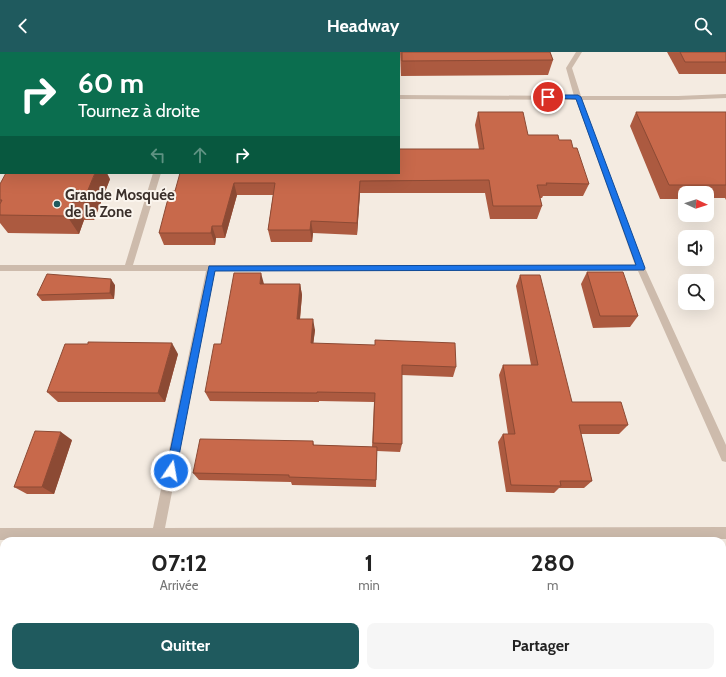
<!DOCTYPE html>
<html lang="fr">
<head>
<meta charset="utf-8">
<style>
  body { margin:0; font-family:Cabin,sans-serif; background:#f6f6f6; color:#222; height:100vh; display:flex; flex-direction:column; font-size:15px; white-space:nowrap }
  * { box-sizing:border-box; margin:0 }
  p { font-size:13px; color:#767676 }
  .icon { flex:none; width:22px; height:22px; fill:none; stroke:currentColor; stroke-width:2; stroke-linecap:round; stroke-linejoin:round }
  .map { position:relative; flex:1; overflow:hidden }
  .side { position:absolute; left:0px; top:485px; width:726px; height:140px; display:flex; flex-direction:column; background:#fff; border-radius:12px 12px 0 0; box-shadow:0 4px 16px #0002 }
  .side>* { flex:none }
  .banner { position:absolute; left:0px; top:0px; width:400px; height:122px; box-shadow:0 4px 16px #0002; background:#0b6e4f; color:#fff; overflow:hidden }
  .needle { width:26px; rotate:94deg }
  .buttons { position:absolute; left:678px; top:134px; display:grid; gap:8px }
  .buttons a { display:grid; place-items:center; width:36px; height:36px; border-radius:8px; background:#fff; box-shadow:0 4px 16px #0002; font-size:20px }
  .pin { position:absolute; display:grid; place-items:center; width:34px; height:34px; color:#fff; margin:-17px; border:2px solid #fff; border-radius:50%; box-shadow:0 1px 4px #0007 }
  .me { position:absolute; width:44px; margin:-22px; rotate:12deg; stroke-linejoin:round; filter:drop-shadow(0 0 3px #0008) }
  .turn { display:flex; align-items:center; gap:14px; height:84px; padding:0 12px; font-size:18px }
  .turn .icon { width:52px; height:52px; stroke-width:2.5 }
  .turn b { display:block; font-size:28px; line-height:34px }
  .lanes { display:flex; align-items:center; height:38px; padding:0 12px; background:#0003; justify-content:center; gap:20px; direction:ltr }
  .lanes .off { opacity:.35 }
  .eta { display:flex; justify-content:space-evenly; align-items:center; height:68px; text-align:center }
  .eta b { font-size:24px; font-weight:800; line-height:28px }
  .button { display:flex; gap:8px; margin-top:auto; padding:8px 12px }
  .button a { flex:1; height:46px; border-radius:8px; background:#1f5a5e; color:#fff; font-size:16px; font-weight:800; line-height:46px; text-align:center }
  .button a+a { background:#f6f6f6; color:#222 }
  header { display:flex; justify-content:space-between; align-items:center; height:52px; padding:0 12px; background:#1f5a5e; color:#fff; font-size:18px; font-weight:800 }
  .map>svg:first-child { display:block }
</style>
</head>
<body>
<header><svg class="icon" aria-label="back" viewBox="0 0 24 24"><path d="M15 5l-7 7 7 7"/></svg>Headway<svg class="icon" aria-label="search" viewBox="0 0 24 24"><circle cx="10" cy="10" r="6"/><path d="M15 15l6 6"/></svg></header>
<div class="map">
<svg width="726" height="625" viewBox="0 0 726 625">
  <rect width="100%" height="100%" fill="#f4ebe1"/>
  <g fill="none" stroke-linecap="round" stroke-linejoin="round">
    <g fill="#cdbbac" fill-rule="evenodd">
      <rect x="191" y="0" width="6" height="1"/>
      <rect x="369" y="0" width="6" height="1"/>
      <path d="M576 0H582L572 16 581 44H678L726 42V46L678 48H582L645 216 726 393V410L722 409 638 219H215L165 476 726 475V487L0 488V476H153L206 219H0V213H125L153 121H161L133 213H635L576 48 399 47V43L574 44 566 16Z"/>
      <rect x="0" y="48" width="1" height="4"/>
      <rect x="390" y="621" width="14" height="4"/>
    </g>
  </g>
  <g fill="#ac5a40">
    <path d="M0 0H28L27 1H1V16H0Z"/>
    <path d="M400 0H550L553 8 548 23 401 24Z"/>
    <path d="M667 0H726V22H679Z"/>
    <path d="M478 60 528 83 559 88 573 96 589 132 583 144H543L542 146H540L542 154 537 167H490L485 141H360L357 183 313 181 312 190H271L268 178 273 143H237L225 186H216L215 193H164L159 181 175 139 479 97 475 73Z"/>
    <path d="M636 60H726V148L725 146H707V141H685V147H660L630 74Z"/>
    <path d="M110 127 94 168H84L79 182 8 181 0 171V132Z"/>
    <path d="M587 220 638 264 630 275 593 276 581 232Z"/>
    <path d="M520 223 572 350 628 373 619 382H581L592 429 584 436H559L554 441 506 440 498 390 503 382H508L499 323 503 313H531L516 234Z"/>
    <path d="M264 232H300L302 243 300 267 315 278 313 292 456 315 453 325 402 323V392L400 400 377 399 376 435 292 433 291 430 199 428 193 421 313 389 314 393 372 395 374 350 319 349V350L210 349 205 340 221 292Z"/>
    <path d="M115 233 114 247 42 249 37 243Z"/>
    <path d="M178 302 165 350H58L47 340Z"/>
    <path d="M72 388 54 442H27L14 435Z"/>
    <rect x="0" y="531" width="4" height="52"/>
    <rect x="440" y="621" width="51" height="4"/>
    <path d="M538 621H631L632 625H539Z"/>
  </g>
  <g fill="#8c4a34">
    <path d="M12 0H28L27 1H12Z"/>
    <path d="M165 0H178L177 1H164Z"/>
    <path d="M95 121H107L110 127 94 168 83 150Z"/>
    <path d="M360 129V141L357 183V171Z"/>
    <path d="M234 131 237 143 225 186 222 174Z"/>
    <path d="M73 150 84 168 79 182 67 164Z"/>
    <path d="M311 169 313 181 312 190 310 178Z"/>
    <path d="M212 174 216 186 215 193 211 181Z"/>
    <path d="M261 221 264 232H260Z"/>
    <path d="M111 227 115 233 114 247 110 241Z"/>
    <path d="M300 232 302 243 299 277 297 267Z"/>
    <path d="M313 267 315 278 312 302 311 291Z"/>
    <path d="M172 291 178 302 165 350 158 341Z"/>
    <path d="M61 380 72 388 54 442 42 435Z"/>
    <path d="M107 621H121L120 625H106Z"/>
  </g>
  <g fill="#c8694b" stroke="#8c4a34">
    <path d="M0 0H12V1H1V5H0Z"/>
    <path d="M66 0H165L164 1H65Z"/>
    <rect x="284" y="0" width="23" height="1"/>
    <path d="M402 0H550L553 8 402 9Z"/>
    <path d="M680 0H726V10H685Z"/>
    <path d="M478 60H523L528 83H558L559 88H571L573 96H577L589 132 546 131 547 133H537L542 154H493L489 128 360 129 357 171 311 169 310 178H268L275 131H234L222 174H212L211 181H159L170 139H175L180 121H399V97H484Z"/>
    <path d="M636 60H726V133H669Z"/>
    <path d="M6 121H95L83 150H73L67 164 0 163V152L2 148H0V132Z"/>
    <path d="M587 220H623L638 264H600Z"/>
    <path d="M234 221H261L260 232H300L297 267H313L311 291 375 293V288L455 291 456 315 402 313V392L373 391 375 341 317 340V341L205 340 214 292H221Z"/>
    <path d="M47 222 111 227 110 241 37 243Z"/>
    <path d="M520 223H540L572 350H621L628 373H579L592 429H560L561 434 511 433 503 382H515L503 313H538Z"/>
    <path d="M88 290 172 291 158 341 47 340 65 292H88Z"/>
    <path d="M35 379 61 380 42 435H14Z"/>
    <path d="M200 387 313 389V393L377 395 376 428 289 425V423L193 421Z"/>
    <rect x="0" y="531" width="4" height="50"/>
    <rect x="722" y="562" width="4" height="58"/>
    <path d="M60 621H107L106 625H59Z"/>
    <rect x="239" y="621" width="117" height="4"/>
    <path d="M444 621H491V625H445Z"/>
    <path d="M548 621H631L632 625H549Z"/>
  </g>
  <path fill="#1a73e8" stroke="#114b97" d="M548 43H578L581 45 645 216 644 218 215 219 176 419 174 423 171 424 167 423 166 419 209 214 636 213 576 47 546 46V44Z"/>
  <circle fill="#1f5a5e" stroke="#fbf5ee" stroke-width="1.5" cx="57" cy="152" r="4"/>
  <g text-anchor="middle" stroke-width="4" stroke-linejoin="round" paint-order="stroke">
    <g font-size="15" font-weight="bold" fill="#3b302b" stroke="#fbf5ee" text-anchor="start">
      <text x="65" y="148">Grande Mosquée<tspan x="65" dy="17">de la Zone</tspan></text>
    </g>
  </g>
</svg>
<div class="buttons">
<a><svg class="needle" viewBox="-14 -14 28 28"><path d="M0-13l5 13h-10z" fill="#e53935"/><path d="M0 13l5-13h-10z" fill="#767676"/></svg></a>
<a><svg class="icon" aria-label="sound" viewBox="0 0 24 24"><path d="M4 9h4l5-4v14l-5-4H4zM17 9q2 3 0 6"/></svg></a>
<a><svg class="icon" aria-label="search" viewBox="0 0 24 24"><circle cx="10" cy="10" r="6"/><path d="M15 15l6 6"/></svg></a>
</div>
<div class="pin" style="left:548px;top:45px;background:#d93025"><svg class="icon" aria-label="arrive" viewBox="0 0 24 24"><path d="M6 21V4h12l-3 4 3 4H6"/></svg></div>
<svg class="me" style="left:171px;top:419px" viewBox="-20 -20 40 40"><circle r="17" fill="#1a73e8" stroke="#fff" stroke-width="3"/><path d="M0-11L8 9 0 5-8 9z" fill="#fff"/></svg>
<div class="banner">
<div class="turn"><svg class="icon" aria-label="right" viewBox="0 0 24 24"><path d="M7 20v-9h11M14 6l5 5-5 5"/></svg><div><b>60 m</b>Tournez à droite</div></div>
<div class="lanes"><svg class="icon off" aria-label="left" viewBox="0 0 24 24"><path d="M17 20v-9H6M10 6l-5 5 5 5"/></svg><svg class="icon off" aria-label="ahead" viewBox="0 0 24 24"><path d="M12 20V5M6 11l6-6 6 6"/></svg><svg class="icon" aria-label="right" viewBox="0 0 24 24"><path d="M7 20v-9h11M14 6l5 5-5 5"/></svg></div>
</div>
<section class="side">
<div class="eta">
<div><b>07:12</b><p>Arrivée</p></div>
<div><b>1</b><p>min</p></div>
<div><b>280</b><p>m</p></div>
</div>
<div class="button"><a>Quitter</a><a>Partager</a></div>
</section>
</div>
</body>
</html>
